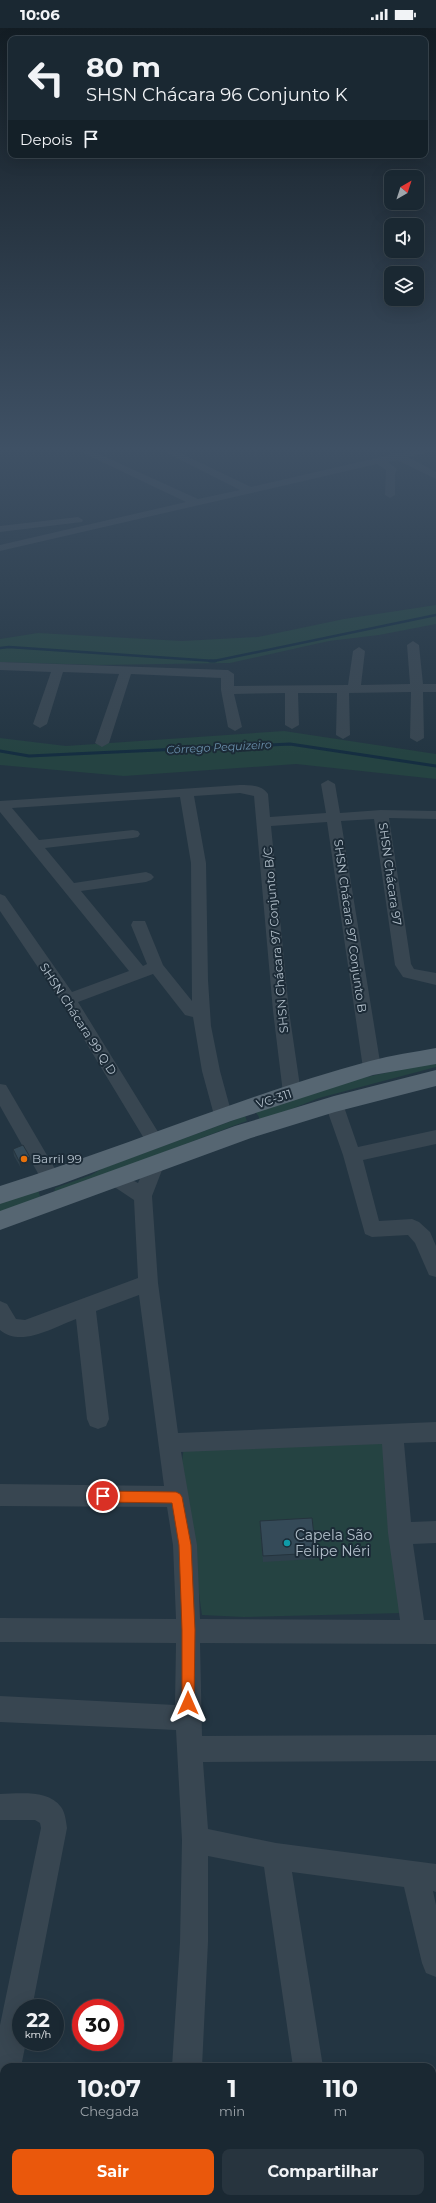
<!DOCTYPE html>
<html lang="pt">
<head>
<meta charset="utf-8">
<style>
  body { margin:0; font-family:Montserrat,sans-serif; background:#27343e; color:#f1f3f6; height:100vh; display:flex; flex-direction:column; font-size:15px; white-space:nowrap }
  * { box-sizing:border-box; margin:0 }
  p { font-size:13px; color:#9fa6ac }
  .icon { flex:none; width:22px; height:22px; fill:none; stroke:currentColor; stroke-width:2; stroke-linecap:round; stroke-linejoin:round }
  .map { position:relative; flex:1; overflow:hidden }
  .side { position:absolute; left:0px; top:2035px; width:436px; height:140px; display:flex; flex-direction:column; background:#1a2832; border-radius:12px 12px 0 0; box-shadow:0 4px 16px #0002,0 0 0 1px #38444d }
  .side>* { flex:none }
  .banner { position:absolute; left:8px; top:8px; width:420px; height:122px; border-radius:8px; box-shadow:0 4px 16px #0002,0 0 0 1px #38444d; background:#1a2832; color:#f1f3f6; overflow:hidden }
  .needle { width:26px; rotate:39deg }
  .fabs { position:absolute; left:384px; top:142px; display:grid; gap:8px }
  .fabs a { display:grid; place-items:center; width:40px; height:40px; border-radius:8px; background:#1a2832; box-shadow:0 4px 16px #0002,0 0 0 1px #38444d; font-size:20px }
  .speed { position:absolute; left:12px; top:1971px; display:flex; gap:8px; font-size:20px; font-weight:700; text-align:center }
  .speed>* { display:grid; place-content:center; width:52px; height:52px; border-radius:50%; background:#1a2832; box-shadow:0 4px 16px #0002,0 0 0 1px #38444d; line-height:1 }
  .speed small { font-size:10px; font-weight:400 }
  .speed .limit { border:6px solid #d22; background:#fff; color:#111 }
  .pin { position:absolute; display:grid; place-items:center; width:34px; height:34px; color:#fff; margin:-17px; border:2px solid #fff; border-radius:50%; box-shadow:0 1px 4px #0007 }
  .me { position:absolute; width:44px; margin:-22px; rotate:0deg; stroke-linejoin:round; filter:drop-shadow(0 0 3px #0008) }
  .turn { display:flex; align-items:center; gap:14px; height:84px; padding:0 12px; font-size:18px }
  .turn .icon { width:52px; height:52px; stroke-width:2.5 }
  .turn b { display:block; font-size:28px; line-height:34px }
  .then { display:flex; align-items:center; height:38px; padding:0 12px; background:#0003; gap:8px; font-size:15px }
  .eta { display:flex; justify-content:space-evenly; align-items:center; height:68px; text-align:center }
  .eta b { font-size:24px; font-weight:700; line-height:28px }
  .cta { display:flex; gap:8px; margin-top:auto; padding:8px 12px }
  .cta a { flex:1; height:46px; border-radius:8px; background:#ea580c; color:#fff; font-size:16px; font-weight:700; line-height:46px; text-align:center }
  .cta a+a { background:#27343e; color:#f1f3f6 }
  .status { display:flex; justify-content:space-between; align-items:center; height:28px; padding:0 20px; background:#1a2832; direction:ltr }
  .status svg { height:11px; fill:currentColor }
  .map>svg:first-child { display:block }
</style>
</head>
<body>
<div class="status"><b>10:06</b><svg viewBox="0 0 49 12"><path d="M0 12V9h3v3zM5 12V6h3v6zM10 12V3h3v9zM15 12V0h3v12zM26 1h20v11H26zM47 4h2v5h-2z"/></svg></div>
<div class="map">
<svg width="436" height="2175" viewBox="0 0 436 2175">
  <rect width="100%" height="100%" fill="#233542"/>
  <g fill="#254342">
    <path d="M436 577V596L379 607 329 613 230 635 97 637 0 634V611L38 605 182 613 258 609 344 591Z"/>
    <path d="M284 703 436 726V751L296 736 124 748 0 737V710L66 718Z"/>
    <path d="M436 1034V1039L319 1070 259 1094V1089L255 1083 334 1056Z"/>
    <path d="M245 1088 247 1093 241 1095 54 1166 55 1160 91 1147 103 1140Z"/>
    <path d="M38 1162 42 1174 0 1187V1174Z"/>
    <path d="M384 1415 402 1585 244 1589 202 1587 181 1442 184 1417Z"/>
  </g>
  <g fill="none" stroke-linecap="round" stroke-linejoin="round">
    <path stroke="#152e41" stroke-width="2.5" d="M0 620 9 619 214 633 436 587"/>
    <g stroke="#152e41" stroke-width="3">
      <path d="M210 633H215"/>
      <path d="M0 723 29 728 290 716 436 738"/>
    </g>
    <g fill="#384651" fill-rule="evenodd">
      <path d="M77 422H90L198 471 240 462 161 422H174L251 459 390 427V424L400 425 413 422H431L430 424 408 429 436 444V451L397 432 388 434 397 441 395 446V467L390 470 385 467 386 442 377 436 0 523V517L186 474Z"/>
      <path d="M78 489 83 492 82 494 0 504V498Z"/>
      <path d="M413 613 419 617 423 656H436V664H423L424 710 417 714 410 710 411 664 349 665 350 707 343 711 336 707 337 665H298L299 697 292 701 285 697V665L234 666 242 699 235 703 228 699 221 662V650L131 646 109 715 102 719 95 715 119 646 63 644 47 696 40 700 33 696 51 644 0 642V634L228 642 234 646V658L348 657 353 623 359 619 365 623 361 657 410 656 407 617Z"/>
      <path d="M328 752 335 756 340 785 381 782 436 783V791L389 790 411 936 414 941 436 945V957L403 949 395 937 374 791 341 793 381 1040 378 1044 372 1046 366 1044 363 1040 327 794 271 798 289 983 301 1065 298 1070 292 1071 286 1070 283 1065 273 983 254 768 240 765 194 768 206 835 208 952 211 998 220 1043 232 1087 229 1092 223 1094 217 1092 214 1087 202 1043 193 989 185 987 153 946 78 974 163 1112 160 1117 154 1119 148 1117 62 975 0 883V866L5 868 72 964 129 943 0 784V773L240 757C250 757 262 757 268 766L270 789 326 785 321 756ZM180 769 191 835 192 973 163 937 145 893H133L131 897 147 936 143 938 81 863 146 854 151 852 154 849 151 846 146 844 74 855 45 820 133 810 138 809 140 806 138 803 133 802 39 812 12 780Z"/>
      <path d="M0 1056 6 1057 58 1146 60 1151 58 1156 51 1158 44 1156 0 1078Z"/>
      <path d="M334 1069 340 1071 343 1076 358 1119 436 1102V1116L363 1132 379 1193 412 1191 419 1194 430 1204 436 1218V1249L429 1247 415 1215 408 1207 372 1209 365 1206 343 1127 325 1076 328 1071Z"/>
      <path d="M155 1130 162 1132 164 1137 152 1168 158 1255 178 1405 436 1394V1414L404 1415 411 1494 436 1493V1515L413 1516 424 1592H436V1616L200 1615 202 1708 436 1707V1733L203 1734 208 1801 276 1815 436 1836V1864L433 1863 436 1877V1949L426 1945 422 1935 404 1859 292 1844 323 2039H293L264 1839 208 1828V1914L202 2039H172L180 1914 182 1812 176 1702 0 1694V1668L175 1677 176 1615 0 1614V1590L176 1591 173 1517 167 1479 0 1478V1456L164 1458 139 1267 96 1283 109 1391 106 1398 98 1401 90 1398 87 1391 76 1291C54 1299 21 1320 0 1302V1273L7 1276 16 1291 25 1292 138 1250 134 1172 110 1156 108 1151 110 1146 117 1144 138 1155 148 1132ZM382 1416 388 1505 400 1592 200 1591 197 1517 181 1424Z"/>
      <path d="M0 1766C18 1766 48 1761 61 1779 65 1784 66 1793 67 1800L32 1980H21V2014H26L21 2039H4V2081L0 2083V1997L41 1800 40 1795 35 1792H0Z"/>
      <rect x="432" y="2127" width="4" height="30"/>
      <path d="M164 2171H196L195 2175H163Z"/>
    </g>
    <g fill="#566672" fill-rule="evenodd">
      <path d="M436 1020V1036L373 1047 231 1093 59 1157 0 1176V1158C125 1119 244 1067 370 1033 392 1027 414 1024 436 1020Z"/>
      <path d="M436 1042V1058L335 1084 251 1110 0 1202V1183L235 1098 334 1068Z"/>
    </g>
  </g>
  <g fill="#2e404c">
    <path d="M13 1121 31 1137 21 1140 14 1128Z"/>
    <path d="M260 1493 316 1525 315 1531 263 1534 260 1500Z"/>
  </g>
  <path fill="#25343e" d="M30 1129 31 1137 21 1140 19 1133Z"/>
  <g fill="#354a58" stroke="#25343e">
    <path d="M23 1117 30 1129 19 1133 13 1121Z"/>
    <path d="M312 1490 316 1525 263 1528 260 1493Z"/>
  </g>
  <linearGradient id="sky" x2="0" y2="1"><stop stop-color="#131d24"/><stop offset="0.58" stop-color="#3f5165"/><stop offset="1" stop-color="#3f5165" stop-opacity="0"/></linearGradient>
  <rect width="436" height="726" fill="url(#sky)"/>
  <path fill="#ea580c" stroke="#983908" d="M103 1463 176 1464 180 1466 182 1469 191 1517 195 1602 194 1675 192 1680 188 1682 183 1680 182 1675V1602L179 1517 172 1475 103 1474 99 1472 97 1468 99 1465Z"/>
  <circle fill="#e8710a" stroke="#1c2b37" stroke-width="1.5" cx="24" cy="1131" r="4"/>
  <circle fill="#0f9aa8" stroke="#1c2b37" stroke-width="1.5" cx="287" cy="1515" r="4"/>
  <g text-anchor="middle" stroke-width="4" stroke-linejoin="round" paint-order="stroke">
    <g font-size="11" font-style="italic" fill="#6b91ad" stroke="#1c2b37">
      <text transform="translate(219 719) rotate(-3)" y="4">Córrego Pequizeiro</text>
    </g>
    <g font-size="12" fill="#b4c1cc" stroke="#1c2b37">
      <text transform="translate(390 846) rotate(82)" y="4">SHSN Chácara 97</text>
      <text transform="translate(350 898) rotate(82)" y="4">SHSN Chácara 97 Conjunto B</text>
      <text transform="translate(276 912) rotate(-95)" y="4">SHSN Chácara 97 Conjunto B/C</text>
      <text transform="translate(78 991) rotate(57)" y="4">SHSN Chácara 99 Q D</text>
      <text transform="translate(274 1071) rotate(-18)" y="4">VC-311</text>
    </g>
    <g font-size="12" fill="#b4c1cc" stroke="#1c2b37" text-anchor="start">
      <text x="32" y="1135">Barril 99</text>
    </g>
    <g font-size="14" fill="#b4c1cc" stroke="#1c2b37" text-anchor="start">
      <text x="295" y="1512">Capela São<tspan x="295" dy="16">Felipe Néri</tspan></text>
    </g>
  </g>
</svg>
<div class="fabs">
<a><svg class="needle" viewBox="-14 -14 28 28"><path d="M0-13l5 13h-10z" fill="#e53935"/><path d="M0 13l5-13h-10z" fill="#9fa6ac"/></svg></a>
<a><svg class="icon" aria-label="sound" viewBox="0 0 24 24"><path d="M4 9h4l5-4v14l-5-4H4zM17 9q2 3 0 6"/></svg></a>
<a><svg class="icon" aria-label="layers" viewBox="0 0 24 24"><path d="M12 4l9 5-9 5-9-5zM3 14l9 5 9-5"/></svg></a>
</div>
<div class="speed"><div>22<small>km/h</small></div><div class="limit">30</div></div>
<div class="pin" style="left:103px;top:1468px;background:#d93025"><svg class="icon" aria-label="arrive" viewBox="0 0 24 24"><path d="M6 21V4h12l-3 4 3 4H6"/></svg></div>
<svg class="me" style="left:188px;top:1675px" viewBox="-20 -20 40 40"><path d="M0-17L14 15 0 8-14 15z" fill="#ea580c" stroke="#fff" stroke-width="4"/></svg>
<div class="banner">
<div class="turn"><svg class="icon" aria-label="left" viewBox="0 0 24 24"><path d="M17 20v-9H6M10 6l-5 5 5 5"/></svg><div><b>80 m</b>SHSN Chácara 96 Conjunto K</div></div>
<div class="then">Depois<svg class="icon" aria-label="arrive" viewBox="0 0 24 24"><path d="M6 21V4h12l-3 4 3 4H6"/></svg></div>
</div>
<section class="side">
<div class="eta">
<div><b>10:07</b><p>Chegada</p></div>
<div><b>1</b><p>min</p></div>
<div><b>110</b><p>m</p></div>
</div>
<div class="cta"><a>Sair</a><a>Compartilhar</a></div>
</section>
</div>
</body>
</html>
